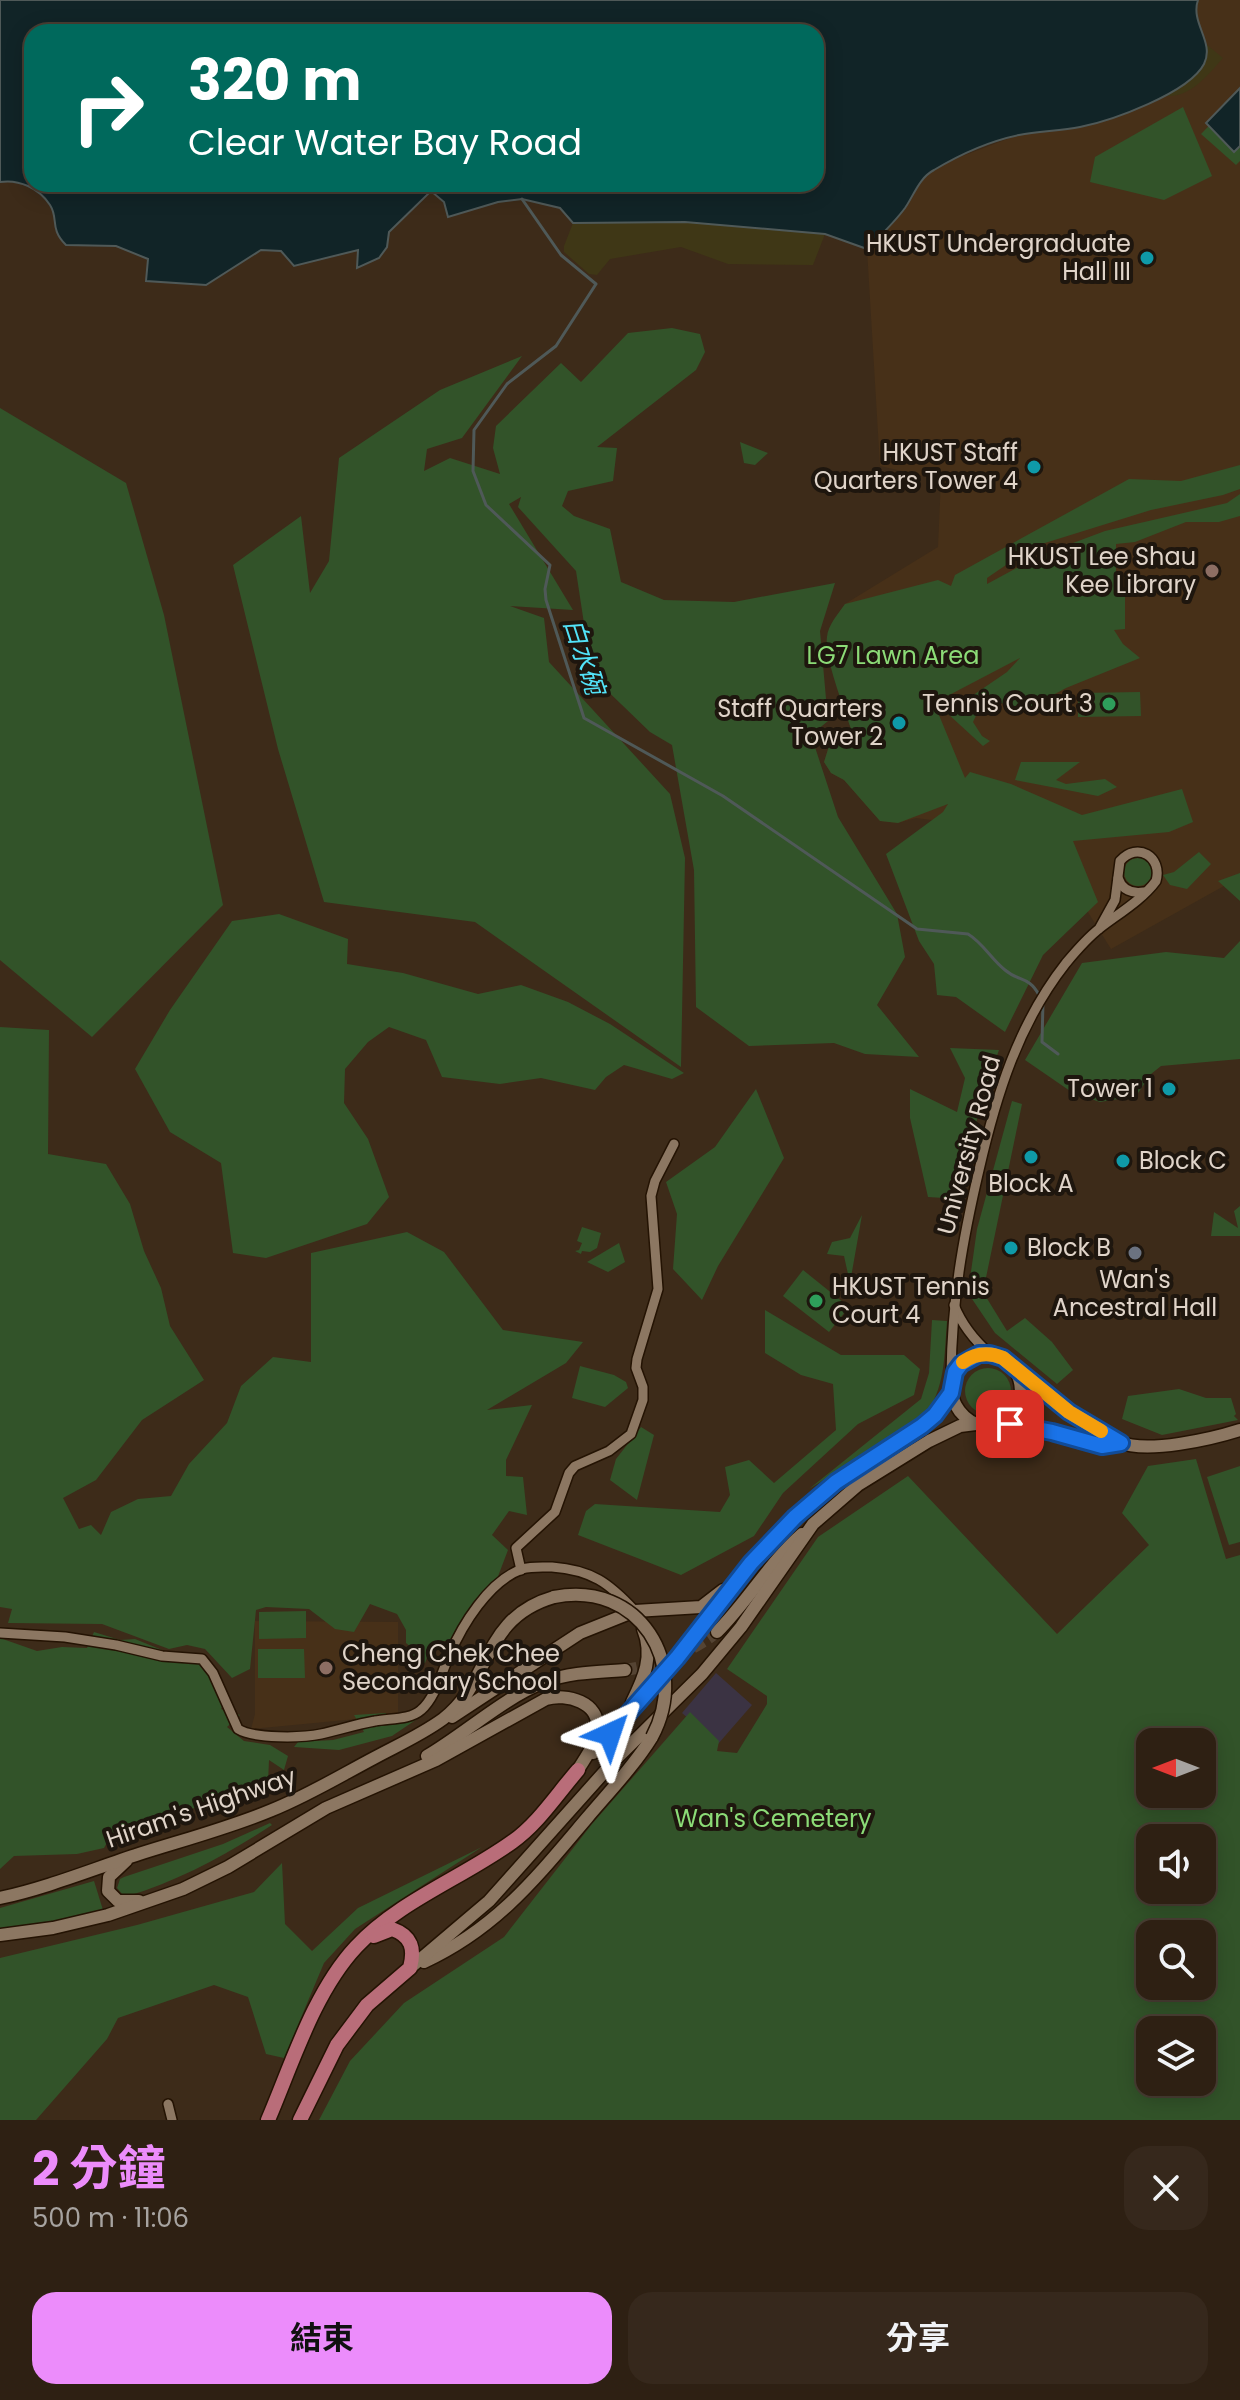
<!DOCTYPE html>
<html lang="zh-TW">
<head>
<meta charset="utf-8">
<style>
  body { margin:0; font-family:Poppins,"Noto Sans TC",sans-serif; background:#36281c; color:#f1f3f6; height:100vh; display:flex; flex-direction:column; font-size:30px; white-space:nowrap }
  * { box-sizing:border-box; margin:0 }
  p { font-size:26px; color:#a7a3a0 }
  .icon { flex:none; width:44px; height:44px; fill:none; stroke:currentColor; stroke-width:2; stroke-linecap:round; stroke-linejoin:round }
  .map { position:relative; height:2120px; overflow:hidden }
  .panel { display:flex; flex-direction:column; background:#2e2013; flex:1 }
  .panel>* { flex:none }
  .top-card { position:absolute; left:24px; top:24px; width:800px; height:168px; border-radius:24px; box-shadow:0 4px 20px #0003,0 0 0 2px #493e33; background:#00695c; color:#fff; overflow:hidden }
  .needle { width:52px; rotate:270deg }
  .controls { position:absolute; left:1136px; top:1728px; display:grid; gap:16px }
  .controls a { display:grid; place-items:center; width:80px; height:80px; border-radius:16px; background:#2e2013; box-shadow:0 4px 20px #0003,0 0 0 2px #493e33; font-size:40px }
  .pin { position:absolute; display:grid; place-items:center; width:68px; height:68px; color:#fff; margin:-34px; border-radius:16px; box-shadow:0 4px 12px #0006 }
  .me { position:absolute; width:88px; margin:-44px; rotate:42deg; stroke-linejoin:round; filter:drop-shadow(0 0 6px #0008) }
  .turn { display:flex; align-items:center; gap:28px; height:168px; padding:0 32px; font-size:36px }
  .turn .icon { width:104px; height:104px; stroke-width:2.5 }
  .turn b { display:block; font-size:56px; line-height:68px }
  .round { display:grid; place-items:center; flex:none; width:84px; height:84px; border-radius:24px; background:#36281c }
  .head { display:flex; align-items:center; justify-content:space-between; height:136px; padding:0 32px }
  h1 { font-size:48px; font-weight:700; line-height:60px; color:#ec8cfb }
  .cta { display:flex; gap:16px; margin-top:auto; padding:16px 32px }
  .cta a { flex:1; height:92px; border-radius:24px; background:#ec8cfb; color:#111; font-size:32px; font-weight:700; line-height:92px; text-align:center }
  .cta a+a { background:#36281c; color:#f1f3f6 }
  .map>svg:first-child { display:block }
</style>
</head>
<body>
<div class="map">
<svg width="1240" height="2120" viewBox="0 0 1240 2120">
  <rect width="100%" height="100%" fill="#3d2b19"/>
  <g fill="#473018">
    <path d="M1198 0H1240V877L1111 949 1086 909 939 821 916 818 898 823 880 821 844 780 831 773 824 762 829 746 853 735 829 657 827 638 832 623 845 604 938 547 941 480 880 466 867 249 905 207 916 188 930 172 955 159 1018 135 1100 121 1145 104 1191 80 1201 69 1200 28 1195 9Z"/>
    <path d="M255 1621 398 1622V1715L251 1729 255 1714Z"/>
  </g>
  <path fill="#3b3343" d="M716 1673 752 1705 718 1744 682 1713Z"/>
  <g fill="#325329" fill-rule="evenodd">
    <path d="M1240 94V161L1236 165 1201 134Z"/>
    <path d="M1183 107 1212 176 1164 200 1090 182 1095 157Z"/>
    <path d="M672 328 700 334 705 352 696 370 597 447 617 448 613 481 568 491 562 506 574 516 610 529 621 582 664 600 734 602 835 583 820 631 828 721 811 735 838 817 897 914 905 957 877 1005 919 1057 865 1054 834 1043 749 1046 696 1007 694 870 672 745 650 732 592 676 576 571 518 507 521 497 509 504 573 610 510 606 544 618 549 662 670 794 685 858 681 1067 475 922 324 902 278 749 233 565 301 516 310 593 329 561 339 458 440 390 522 356 462 438 427 449 424 471 450 458 500 474 493 448 496 426 561 363 581 382 628 333Z"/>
    <path d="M0 408 126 483 164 615 223 905 92 1037 0 960Z"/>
    <path d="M740 442 768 453 755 465 744 463Z"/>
    <path d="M1240 465V489L1223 495 1151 510 1032 547 987 578V584L1041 555 1105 531 1227 503 1240 494V516L1219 522H1186L1135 542 1116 544V591H1125V629L1114 630 1123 644 1140 658 1066 688 1027 709 984 699 973 722 982 736 990 741 983 746 947 713 1007 672 1020 658 934 703 965 778 970 772 1011 784 1082 815 1182 789 1193 822 1169 832 1073 841 1098 902 1043 955 1005 1032 956 997 937 995 934 964 919 941 886 854 943 812 948 804 898 823 880 821 844 780 831 773 824 762 829 746 853 735C846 712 824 659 827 637 828 625 838 614 845 604L938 580 951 586 955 575 1129 479 1181 481Z"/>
    <path d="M1140 692 1141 716 1078 717V693Z"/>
    <path d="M1021 762H1080L1056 780 1066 784 1105 779 1117 787 1098 796 1015 780Z"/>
    <path d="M1199 852 1211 864 1187 889 1170 885 1163 875 1174 872Z"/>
    <circle cx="1138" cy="872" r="14"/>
    <path d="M1240 873V901L1218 881Z"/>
    <path d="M279 914 348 939 347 964 403 973 478 994 521 985 568 1002 610 1024 684 1073 672 1079 624 1065 606 1077 595 1090 541 1078 500 1084 442 1077 426 1040 389 1027 368 1042 345 1069 344 1103 368 1139 389 1197 367 1224 266 1258 233 1253 221 1163 170 1132 135 1069 170 1010 232 921Z"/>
    <path d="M1240 941V1059L1161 1066 1151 1074 1136 1096 1100 1102 1073 1093 1025 1060 1082 963 1166 952 1224 958Z"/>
    <path d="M0 1027 49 1030 48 1154 106 1164 130 1204 144 1251 161 1288 170 1326 204 1380 142 1420 96 1480 63 1498 79 1529 91 1525 101 1535 111 1512 138 1499 171 1496 189 1464 227 1423 241 1386 273 1357 311 1362V1253L407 1232 444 1252 503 1330 583 1342 566 1363 487 1410 532 1405 506 1460V1476L523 1477 527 1515 509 1511 492 1535 508 1550 497 1579 480 1596 450 1641H433L425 1663 413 1665 412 1648 406 1643V1630L397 1614 370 1604 354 1632 335 1629 309 1609 266 1607 256 1610 250 1669 232 1678 205 1649 187 1645 169 1649 102 1624 8 1623 12 1609 0 1607Z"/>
    <path d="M950 1048 999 1050 981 1101 960 1199 928 1197 910 1118V1089L957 1112 965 1078Z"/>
    <path d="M756 1089 784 1158 718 1266 702 1300 673 1269 677 1214 666 1182 715 1147Z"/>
    <path d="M1012 1101 1022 1104 983 1292 1007 1331 1025 1318 1052 1342 1073 1370 1057 1384 995 1333 968 1293 977 1229Z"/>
    <path d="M1240 1206V1236H1211L1214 1212 1238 1228 1234 1211Z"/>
    <path d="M862 1215 850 1283 844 1256 827 1254 832 1242 850 1238Z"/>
    <path d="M582 1227 601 1233 597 1248 590 1252 582 1251 581 1254 575 1251 579 1250 582 1243 577 1241Z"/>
    <path d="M619 1243 625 1262 608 1272 587 1262Z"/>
    <path d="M803 1270 849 1307 829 1332 783 1296Z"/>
    <path d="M765 1310 841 1355H904L920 1369 914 1395 858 1424 783 1493 754 1536 681 1575 578 1535 586 1511 595 1504 720 1512 730 1495 725 1467 749 1460 774 1483 836 1430 833 1384 801 1375 765 1353Z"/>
    <path d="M932 1320 947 1321C944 1357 946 1388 923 1418L809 1489 921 1399 929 1373Z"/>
    <path d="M580 1366 614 1375 626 1382 628 1388 605 1407 572 1398Z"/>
    <circle cx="988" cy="1391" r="23"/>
    <path d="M1179 1389 1206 1398H1231L1236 1414 1234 1416 1238 1420 1162 1435 1122 1419 1128 1396Z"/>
    <path d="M641 1427 654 1435 637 1500 610 1480 616 1459Z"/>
    <path d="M1196 1459 1226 1559 1240 1555V2120H319L350 2061 404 2003 504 1937 592 1824 690 1712 719 1741 717 1751 737 1753 767 1704V1696L727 1669 818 1537 908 1476 1057 1634 1149 1545 1122 1513 1148 1466ZM1150 1742H1202V1794H1150ZM1202 1838V1890H1150V1838ZM1150 1934H1202V1986H1150ZM1150 2030H1202V2082H1150Z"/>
    <path d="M1240 1466V1542L1229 1545 1207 1477Z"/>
    <path d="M306 1611V1638L259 1639V1612Z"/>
    <path d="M94 1632 120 1640 135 1639 162 1650 163 1654 216 1669 228 1695 221 1709 240 1715 227 1727 244 1741 270 1745 288 1756 284 1770 269 1760 268 1783 168 1817V1827H165L159 1815 110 1837 104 1848 77 1854 14 1856 0 1869V1638L37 1651 62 1647 87 1648Z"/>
    <path d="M258 1649H304L305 1678H258Z"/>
    <path d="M386 1713V1722L410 1720 426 1713 392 1736 339 1750 294 1747 298 1742 333 1740 364 1732 354 1715Z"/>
    <path d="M270 1823 272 1825C226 1855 180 1880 128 1896L123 1895 117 1888 120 1879 124 1877 223 1844Z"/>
    <path d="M482 1847 355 1929 324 1963 284 2058 266 2054 248 1997 214 1985 118 2018 107 2039 36 2120H0V1958L137 1925 254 1892 282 1863 285 1924 312 1951 358 1908Z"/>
    <path d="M94 1881 103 1910 40 1925 0 1930V1908Z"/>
  </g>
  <g fill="#3f3716">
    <path d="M1206 44 1223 58C1207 76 1188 101 1162 95 1184 85 1209 72 1206 44Z"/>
    <path d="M685 222 825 234 813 265 728 264 681 247 610 259 597 275 589 274 564 252V246L573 223Z"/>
  </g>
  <g fill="#112427" stroke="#4f5958" stroke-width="2" fill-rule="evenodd">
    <path d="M0 0H1198C1190 23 1215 42 1204 64 1189 93 1111 121 1080 127 1060 131 1039 131 1019 135 990 141 959 155 934 170 919 178 914 195 905 208 894 223 880 236 867 249L825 234 685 222 573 223 560 208 522 199 498 202 448 217 444 202 431 191 389 232 387 247 379 258 357 268 358 250 294 266 281 251 261 250 206 285 146 281 148 259 116 246 66 245C49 228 59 219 50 205 39 188 19 179 0 182ZM32 32H816V184H32Z"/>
    <path d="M1240 88V146L1234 152 1206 123Z"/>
  </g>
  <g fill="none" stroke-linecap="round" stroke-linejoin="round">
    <g stroke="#4f5958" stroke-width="3">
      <path d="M522 199 561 255 596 284 556 346 507 384 474 430 473 471 486 505 550 565 545 589 546 600 584 718 723 796 917 929 968 934C983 943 991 959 1005 970 1019 982 1029 976 1039 995"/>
      <path d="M1043 1002 1042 1042 1058 1054"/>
    </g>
    <path stroke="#543" stroke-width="12" stroke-dasharray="12 6" stroke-linecap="butt" d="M625 1670C659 1665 689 1653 717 1632"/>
    <g stroke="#241303" stroke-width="12">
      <g id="minor">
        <path d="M1118 878C1122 890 1132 894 1144 892"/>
        <path d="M954 1305C962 1325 974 1340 990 1354"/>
        <path d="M951 1375C952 1301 962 1242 979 1170 996 1096 1018 1024 1066 963 1076 951 1087 938 1100 928 1118 914 1142 900 1156 881 1163 857 1137 841 1120 861L1115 900 1099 929"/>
        <path d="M521 1570 516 1548 555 1512 569 1473 575 1466 609 1451 631 1434 643 1400V1387L636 1368 637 1359 658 1289 651 1196 655 1181 674 1144"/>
        <path d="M0 1633 65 1637 116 1645 162 1656 202 1659 213 1673 238 1729C254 1739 302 1738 321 1734 339 1730 357 1724 375 1721 389 1718 410 1720 421 1710 435 1698 442 1672 449 1656 462 1625 489 1581 522 1569 532 1566 543 1567 552 1567 592 1570 609 1583 635 1611"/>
        <path d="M168 2104 172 2120"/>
      </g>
    </g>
    <g stroke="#241303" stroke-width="15">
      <g id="secondary">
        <path d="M999 1422C1021 1411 1027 1389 1014 1368"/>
        <path d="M976 1424C938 1406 945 1352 989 1354 1005 1355 1018 1369 1030 1379 1059 1403 1085 1426 1119 1442 1147 1454 1212 1439 1240 1430"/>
        <path d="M717 1632C748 1601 769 1563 802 1534"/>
        <path d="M632 1702C644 1678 654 1656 643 1629"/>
        <path d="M452 1717 580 1633 635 1611 701 1607 723 1590"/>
        <path d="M593 1753 677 1658 751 1563 795 1517 836 1482 922 1426 935 1415 951 1393"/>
        <path d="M427 1756C466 1733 502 1699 544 1682 570 1672 598 1672 625 1670"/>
        <path d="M126 1861 109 1877 108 1891 118 1901H139"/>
        <path d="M0 1898C47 1888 93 1869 139 1854 183 1840 229 1828 272 1810 307 1796 340 1776 374 1758 398 1745 421 1735 443 1719 492 1682 481 1618 554 1597"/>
        <path d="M0 1935 53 1928 108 1915 183 1889 228 1867 326 1808 436 1760 546 1699C566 1693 601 1702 597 1730 596 1744 585 1758 578 1770"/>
        <path d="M424 1962C497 1928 536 1878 587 1818 609 1792 634 1766 652 1737"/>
        <path d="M410 1968 489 1901 615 1760 702 1674 741 1627 813 1524 858 1485 929 1441 960 1426 976 1424H1010L1052 1432 1102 1446 1121 1443"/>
      </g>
    </g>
    <g stroke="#241303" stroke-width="17">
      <g id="primary">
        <path d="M268 2120C292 2064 314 1992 356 1947 399 1901 462 1878 512 1842 538 1824 557 1794 578 1770"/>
        <path d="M300 2120 337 2045 367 2005 410 1968C415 1949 412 1936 392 1929L374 1936"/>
      </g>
    </g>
    <use href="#minor" stroke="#8c7762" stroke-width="9"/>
    <use href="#secondary" stroke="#8c7762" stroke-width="12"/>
    <use href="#primary" stroke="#b96d79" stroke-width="14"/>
    <g stroke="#241303" stroke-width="15" stroke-linecap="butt">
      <path id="secondary-bridge" d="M554 1597C639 1580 691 1664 652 1737"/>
    </g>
    <use href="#secondary-bridge" stroke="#8c7762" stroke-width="12"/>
  </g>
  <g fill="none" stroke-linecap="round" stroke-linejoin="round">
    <g stroke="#114b97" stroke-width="20">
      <path id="route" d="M610 1734 677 1658 751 1563 795 1517 836 1482 922 1426 935 1415 951 1393 955 1372 961 1364 979 1354H990L1003 1358 1069 1412 1121 1443 1102 1446 1052 1432 1010 1424"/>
    </g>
    <use href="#route" stroke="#1a73e8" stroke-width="14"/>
    <path stroke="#f59e0b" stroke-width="14" d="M963 1362C976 1353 989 1352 1003 1358L1069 1412 1101 1431"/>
  </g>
  <g fill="#0f9aa8" stroke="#1e160e" stroke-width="3">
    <circle cx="1147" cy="258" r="8"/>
    <circle cx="1034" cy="467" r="8"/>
    <circle cx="899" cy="723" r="8"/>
    <circle cx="1169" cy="1089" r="8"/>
    <circle cx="1031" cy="1157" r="8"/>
    <circle cx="1123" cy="1161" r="8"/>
    <circle cx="1011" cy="1248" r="8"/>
  </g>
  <g fill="#8d6e63" stroke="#1e160e" stroke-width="3">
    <circle cx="1212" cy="571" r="8"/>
    <circle cx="326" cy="1668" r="8"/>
  </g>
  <g fill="#2e9e5b" stroke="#1e160e" stroke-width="3">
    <circle cx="1109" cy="704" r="8"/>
    <circle cx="816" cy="1301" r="8"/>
  </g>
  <circle fill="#6b7280" stroke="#1e160e" stroke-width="3" cx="1135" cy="1253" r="8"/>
  <g text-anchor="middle" stroke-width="8" stroke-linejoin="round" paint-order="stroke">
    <g font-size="24" fill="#e0d4c9" stroke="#1e160e" text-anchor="end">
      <text x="1131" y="252">HKUST Undergraduate<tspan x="1131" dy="28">Hall III</tspan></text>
      <text x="1018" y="461">HKUST Staff<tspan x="1018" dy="28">Quarters Tower 4</tspan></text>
      <text x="1196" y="565">HKUST Lee Shau<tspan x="1196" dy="28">Kee Library</tspan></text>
      <text x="1093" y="712">Tennis Court 3</text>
      <text x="883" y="717">Staff Quarters<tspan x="883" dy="28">Tower 2</tspan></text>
      <text x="1153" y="1097">Tower 1</text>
      <text x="1139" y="1169" text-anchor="start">Block C</text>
      <text x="1031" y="1192" text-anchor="middle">Block A</text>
      <text x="1027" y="1256" text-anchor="start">Block B</text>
      <text x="1135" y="1288" text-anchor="middle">Wan's<tspan x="1135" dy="28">Ancestral Hall</tspan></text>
      <text x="832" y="1295" text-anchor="start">HKUST Tennis<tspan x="832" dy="28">Court 4</tspan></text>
      <text x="342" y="1662" text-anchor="start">Cheng Chek Chee<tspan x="342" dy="28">Secondary School</tspan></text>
    </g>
    <g font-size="24" fill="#8cdb77" stroke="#1e160e">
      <text x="893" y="664">LG7 Lawn Area</text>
      <text x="773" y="1827">Wan's Cemetery</text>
    </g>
    <g font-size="24" fill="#e0d4c9" stroke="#1e160e">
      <text transform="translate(969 1145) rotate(-75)" y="8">University Road</text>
      <text transform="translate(201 1808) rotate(-19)" y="8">Hiram's Highway</text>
    </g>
    <g font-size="26" font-style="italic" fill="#52e2f7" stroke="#1e160e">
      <text transform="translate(584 656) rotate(72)" y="9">白水碗</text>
    </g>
  </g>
</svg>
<div class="controls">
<a><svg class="needle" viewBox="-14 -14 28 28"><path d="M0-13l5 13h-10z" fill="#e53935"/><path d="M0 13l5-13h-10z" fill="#a7a3a0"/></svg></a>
<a><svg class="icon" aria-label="sound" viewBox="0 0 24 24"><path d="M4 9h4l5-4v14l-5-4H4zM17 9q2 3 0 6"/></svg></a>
<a><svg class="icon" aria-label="search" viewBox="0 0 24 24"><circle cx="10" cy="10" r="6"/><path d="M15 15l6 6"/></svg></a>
<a><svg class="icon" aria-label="layers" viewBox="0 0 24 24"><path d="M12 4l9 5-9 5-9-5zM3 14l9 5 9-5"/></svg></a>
</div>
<div class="pin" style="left:1010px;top:1424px;background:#d93025"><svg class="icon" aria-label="arrive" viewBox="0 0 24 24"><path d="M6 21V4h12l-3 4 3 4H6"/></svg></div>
<svg class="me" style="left:610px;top:1734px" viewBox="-20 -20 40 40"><path d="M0-17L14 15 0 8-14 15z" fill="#1a73e8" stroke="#fff" stroke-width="4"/></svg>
<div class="top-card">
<div class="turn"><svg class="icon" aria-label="right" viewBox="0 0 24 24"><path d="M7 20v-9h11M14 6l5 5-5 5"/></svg><div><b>320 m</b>Clear Water Bay Road</div></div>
</div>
</div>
<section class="panel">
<div class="head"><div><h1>2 分鐘</h1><p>500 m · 11:06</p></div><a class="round"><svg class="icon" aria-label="close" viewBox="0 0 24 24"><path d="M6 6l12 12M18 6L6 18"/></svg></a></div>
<div class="cta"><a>結束</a><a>分享</a></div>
</section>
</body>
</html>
